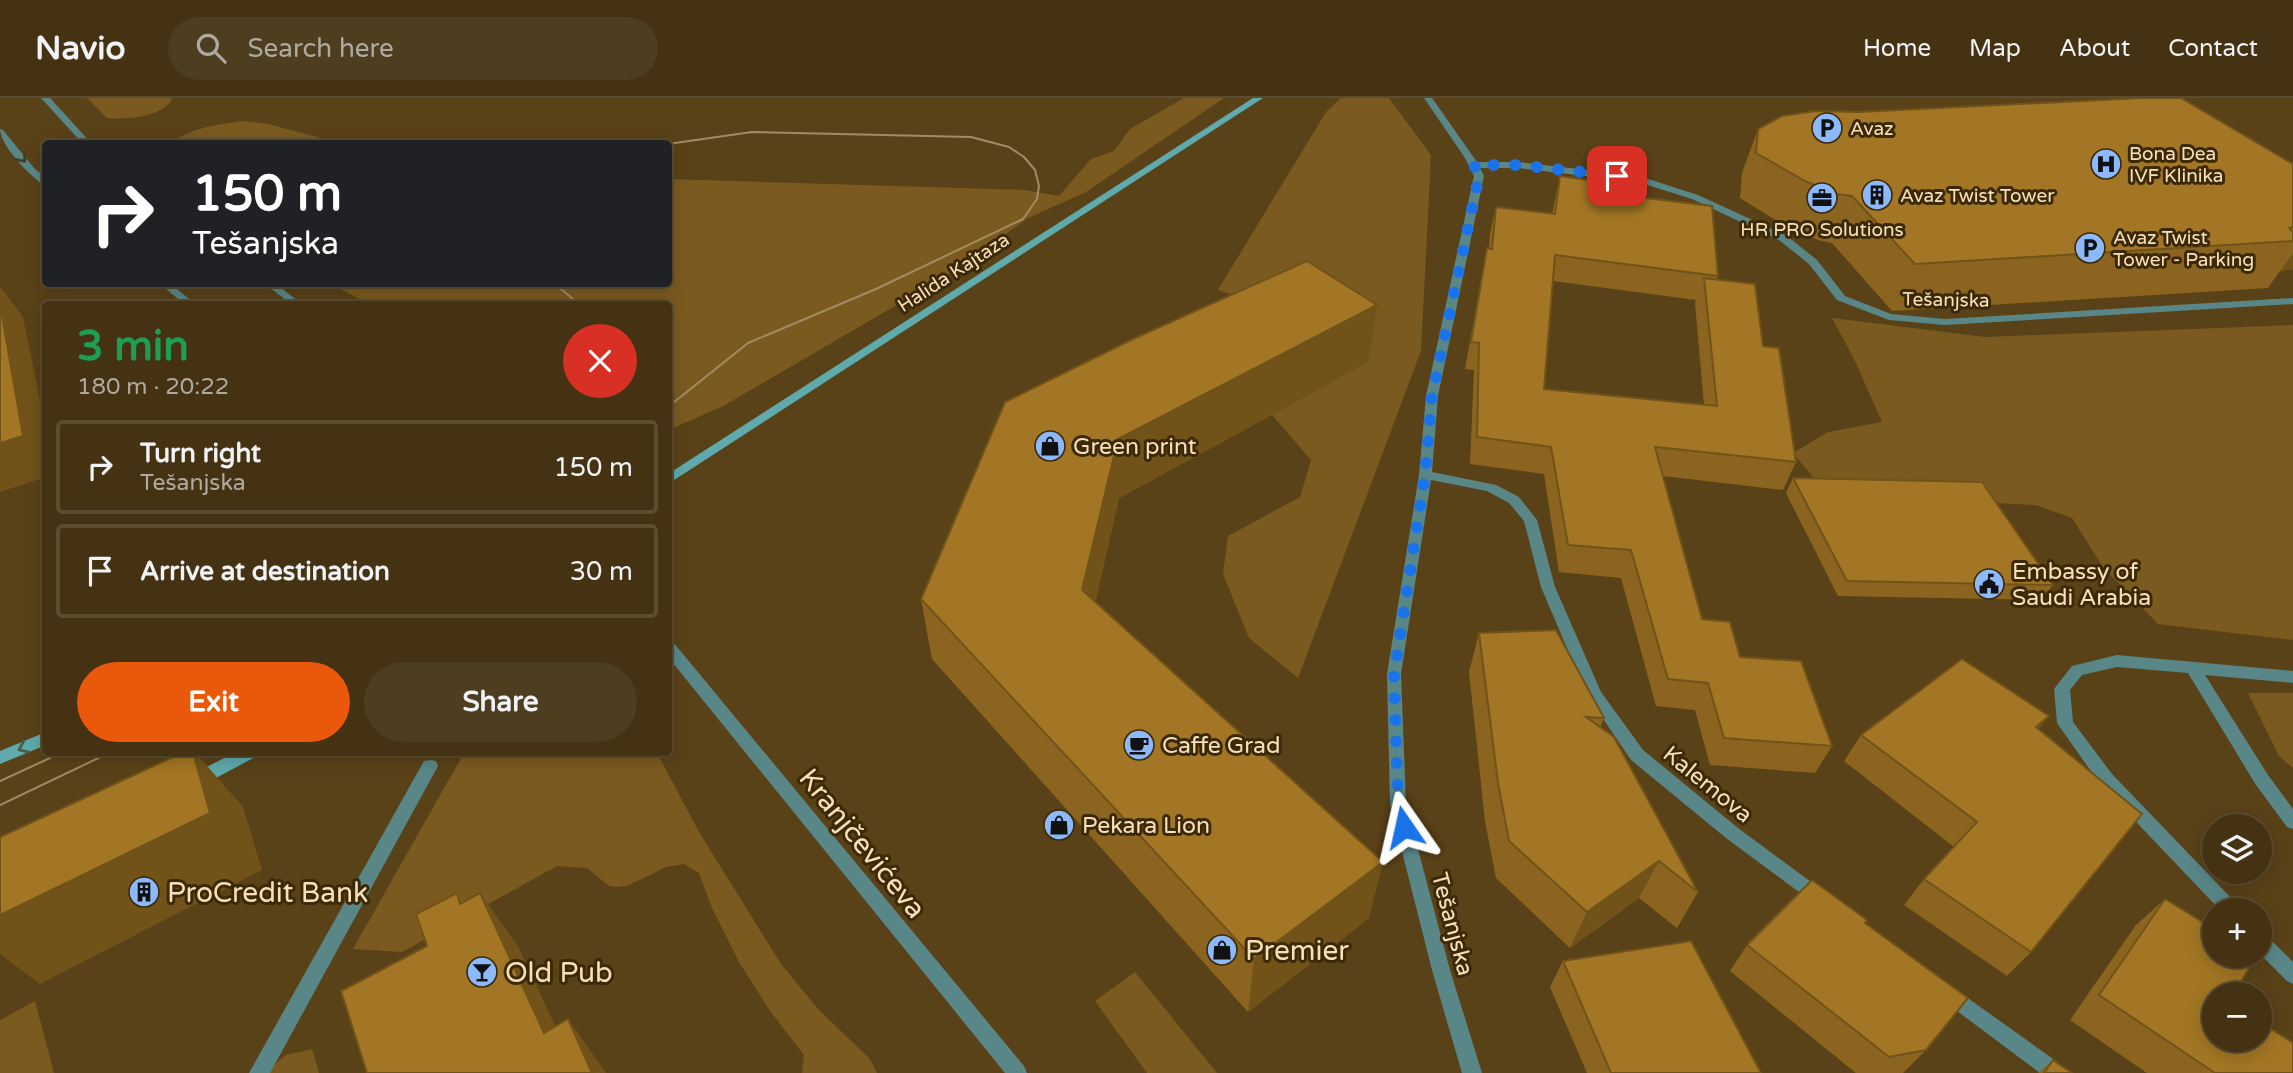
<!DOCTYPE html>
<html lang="en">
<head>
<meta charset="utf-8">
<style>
  body { margin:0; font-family:"Varela Round",sans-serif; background:#4e3e20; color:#f1f3f6; height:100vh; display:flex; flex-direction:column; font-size:26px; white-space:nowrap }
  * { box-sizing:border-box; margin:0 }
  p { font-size:23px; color:#afaa9f }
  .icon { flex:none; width:38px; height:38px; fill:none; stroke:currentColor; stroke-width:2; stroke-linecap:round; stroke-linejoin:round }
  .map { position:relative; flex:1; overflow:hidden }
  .panel { position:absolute; left:42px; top:203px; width:630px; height:455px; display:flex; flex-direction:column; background:#443212; border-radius:7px; box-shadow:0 4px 18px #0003,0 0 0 2px #5c4d32 }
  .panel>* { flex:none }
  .hud { position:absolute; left:42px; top:42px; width:630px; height:147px; border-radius:7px; box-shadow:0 4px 18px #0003,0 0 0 2px #5c4d32; background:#202124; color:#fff; overflow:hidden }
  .fabs { position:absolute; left:2202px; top:716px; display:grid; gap:14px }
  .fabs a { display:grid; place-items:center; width:70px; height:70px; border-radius:50%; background:#443212; box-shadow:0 4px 18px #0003,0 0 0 2px #5c4d32; font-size:35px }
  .pin { position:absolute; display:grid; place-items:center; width:60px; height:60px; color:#fff; margin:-30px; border-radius:14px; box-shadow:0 4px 10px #0006 }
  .me { position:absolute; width:77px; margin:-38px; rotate:349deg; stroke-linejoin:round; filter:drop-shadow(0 0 5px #0008) }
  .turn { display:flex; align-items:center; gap:24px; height:147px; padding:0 35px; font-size:32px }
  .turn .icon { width:91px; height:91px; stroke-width:2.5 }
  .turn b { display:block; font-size:49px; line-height:60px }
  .round { display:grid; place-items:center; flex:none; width:74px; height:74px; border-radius:37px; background:#4e3e20 }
  .overview { display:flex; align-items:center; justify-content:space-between; height:119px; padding:0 35px }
  h1 { font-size:42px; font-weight:700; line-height:52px; color:#1e9e55 }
  .primary-button { display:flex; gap:14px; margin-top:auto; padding:14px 35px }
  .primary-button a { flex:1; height:80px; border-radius:42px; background:#ea580c; color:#fff; font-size:28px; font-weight:700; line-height:80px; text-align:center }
  .primary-button a+a { background:#4e3e20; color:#f1f3f6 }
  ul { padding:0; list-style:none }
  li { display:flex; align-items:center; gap:21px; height:94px; margin:0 14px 10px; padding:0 21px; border:4px solid #5c4d32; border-radius:7px }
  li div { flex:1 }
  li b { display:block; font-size:26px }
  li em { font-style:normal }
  header { display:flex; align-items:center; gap:42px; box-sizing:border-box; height:98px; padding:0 35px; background:#443212; border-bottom:2px solid #5c4d32 }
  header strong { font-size:33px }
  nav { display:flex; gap:38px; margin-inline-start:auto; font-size:24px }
  .search { width:490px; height:63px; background:#4e3e20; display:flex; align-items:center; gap:18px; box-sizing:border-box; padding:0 24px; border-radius:38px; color:#afaa9f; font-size:26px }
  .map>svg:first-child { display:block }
</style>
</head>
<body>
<header>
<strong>Navio</strong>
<div class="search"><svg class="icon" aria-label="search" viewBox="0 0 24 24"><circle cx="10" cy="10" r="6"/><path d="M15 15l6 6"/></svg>Search here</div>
<nav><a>Home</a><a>Map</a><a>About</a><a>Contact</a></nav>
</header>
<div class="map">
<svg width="2293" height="975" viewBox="0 0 2293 975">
  <rect width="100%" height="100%" fill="#5a4218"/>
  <g fill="#7b5a20">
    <path d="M87 0H170L172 2C158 20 129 21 107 20Z"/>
    <path d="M1184 0H1224L1086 94 1028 120 948 177 725 307 669 332 668 206H369L331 186H668L669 81 1024 92 1059 98 1091 61 1114 53 1130 31Z"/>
    <path d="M1341 0H1389L1431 57 1421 253 1298 580 1249 540 1223 476 1228 438 1300 399 1311 362 1272 317 1368 264 1301 219 1218 192 1326 14Z"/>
    <path d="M242 23 268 26 340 45H172C192 29 217 27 242 23Z"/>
    <path d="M1832 220 1985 239 2293 227V542L2158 526 2103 469 2072 420 2036 407 1827 396 1793 355 1828 334 1882 324 1854 261Z"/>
    <path d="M2248 595H2293V670L2279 658Z"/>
    <path d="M464 655H657L699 734 781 866 818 911 870 961 877 975H802L804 957 770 913 739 864 712 810 699 775 684 766 666 769 627 788 618 789 609 788 587 770 557 768 402 854 353 851Z"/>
    <path d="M1135 874 1217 975H1147L1095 903Z"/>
    <path d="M35 903 54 975H0V922Z"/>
    <path d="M312 951 319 975H264L286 957Z"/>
  </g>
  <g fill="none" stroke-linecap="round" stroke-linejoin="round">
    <g fill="#598788" fill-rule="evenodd">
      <path d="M1424 0H1432L1477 64H1518L1639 78 1698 97 1787 138 1817 162 1845 198 1891 216 1945 221 2293 200V206L1945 227 1889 222 1837 202 1809 166 1779 142 1692 101 1638 84 1518 70H1480L1484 78 1438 298 1432 374 1496 387 1519 399 1537 422 1555 489 1601 594 1643 652 1738 730 1826 795 1829 800 1826 805 1820 808 1814 805 1726 740 1631 662 1587 597 1541 489 1524 423 1509 405 1487 393 1431 382 1401 576 1406 706 1450 872 1482 975H1462L1432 872 1390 706 1387 576 1419 377 1426 298 1474 78 1465 60Z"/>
      <path d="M2117 557 2293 573V585L2205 577 2268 677 2293 711V731L2287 729 2256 687 2188 575 2117 569 2082 577 2070 592 2073 624 2112 676 2237 806 2240 812H2220L2100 686 2057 625 2054 591 2072 568Z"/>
      <path d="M430 662 436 663 438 668 270 975H249L424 663Z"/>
      <path d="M2259 834 2265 836 2293 864V886L2287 883 2259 855Z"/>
      <path d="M1948 886 2063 968 2066 975H2040L1941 901 1939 895 1941 889Z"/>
    </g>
    <g fill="#598788" fill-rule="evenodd">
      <path d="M41 0H50L92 46H83Z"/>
      <path d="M0 31 3 32 34 70 46 80V88C31 80 0 47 0 31Z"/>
      <path d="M160 186H171L195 206H184Z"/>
      <path d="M265 186H276L302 206H291Z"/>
      <path d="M668 543 673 544 1024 968 1027 975H1005L668 559Z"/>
    </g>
    <g fill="#5faaac" fill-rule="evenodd">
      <path d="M1253 0H1263L668 386V376Z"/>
      <path d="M46 634V647L0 666V653Z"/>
      <path d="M236 654H259L257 658 201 688 195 690 189 688 187 683 189 678Z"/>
    </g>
    <g stroke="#a38b64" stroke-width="2">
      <path d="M668 46 752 34 971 39 1009 49 1024 59 1035 72 1039 88 1037 101 1023 121 876 191 748 245 668 309"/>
      <path d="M555 186 579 206"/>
      <path d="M0 683 63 654"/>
      <path d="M0 707 111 654"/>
    </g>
  </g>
  <g fill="#8b651f" fill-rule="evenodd">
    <path d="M1758 31 2293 66V171L2280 173 2268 190 1892 213 1832 145 1818 142 1787 129 1740 100 1742 75Z"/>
    <path d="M1560 78 1630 98 1718 178 1717 181 1763 248 1796 364 1783 392 1663 378 1702 521 1832 648 1815 675 1710 667 1695 612 1656 608 1621 480 1559 474 1544 376 1470 366 1474 272 1465 271 1482 176 1487 150H1489L1490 135 1496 109 1552 116ZM1553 183 1696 202 1695 205 1704 307 1544 291Z"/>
    <path d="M1377 207 1369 264 1119 400 1095 504 1369 820 1248 914 932 561 921 501Z"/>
    <path d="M1793 380 2053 487 2042 502 1838 498 1786 395Z"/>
    <path d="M1479 535 1604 620 1600 629 1698 794 1677 830 1639 800 1570 850 1496 780 1485 723 1469 574Z"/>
    <path d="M2038 631 2031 854 2007 878 1904 807 1924 781 1954 749 1844 663 1861 637Z"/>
    <path d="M2165 801 2214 896 2293 975H2147L2070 922 2136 827Z"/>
    <path d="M1865 825 1926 952 1903 975H1856L1730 873 1747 847Z"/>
    <path d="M1563 863 1761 975H1587L1550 889Z"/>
    <path d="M2053 962 2072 975H2038Z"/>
  </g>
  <g fill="#715319">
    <path d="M2293 155V171L2280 173Z"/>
    <path d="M0 188 23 219 46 331V379L0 394Z"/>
    <path d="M1377 207 1369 264 1119 400 1085 551 1082 492 1118 341Z"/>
    <path d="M2049 618 2028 645 2036 629Z"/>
    <path d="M193 654H195L243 709 262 772 40 886 0 856V817Z"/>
    <path d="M1659 763 1639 800 1570 850 1587 814Z"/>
    <path d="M1383 764 1369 820 1248 914 1254 861Z"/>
    <path d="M480 795 519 850 577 975 544 935Z"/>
    <path d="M568 921 604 972 606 975H592Z"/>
  </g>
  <g fill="#a27624" stroke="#715319" stroke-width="2">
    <path d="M2143 0H2181L2293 66V129L2289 130 2293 134V143L1915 166 1852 98 1837 96 1805 83 1756 55 1758 31 1782 18 1816 13 1859 14Z"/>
    <path d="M1560 78 1630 88V98L1712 108 1718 178 1555 157 1544 291 1717 308 1704 180 1755 186 1763 248 1779 250 1796 364 1655 349 1702 521 1730 524 1740 559 1801 563 1832 648 1724 640 1708 585 1668 581 1631 452 1568 447 1551 349 1477 339 1479 245 1471 244 1487 150 1492 151 1496 109 1555 116Z"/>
    <path d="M1307 163 1377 207 1118 341 1082 492 1383 764 1254 861 921 501 1005 304 1133 241Z"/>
    <path d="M0 206 23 338 0 345Z"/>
    <path d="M1793 380 1982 384 2053 487 1847 483Z"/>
    <path d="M1556 532 1604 620 1586 619 1614 639 1698 794 1659 763 1587 814 1509 743 1498 685 1479 535Z"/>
    <path d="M1962 561 2049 618 2036 629 2142 716 2031 854 1924 781 1977 724 1861 637Z"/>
    <path d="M184 654H193L210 715 0 817V739Z"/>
    <path d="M1812 782 1867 822 1865 825 1968 900 1926 952 1889 959 1747 847Z"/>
    <path d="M457 795 460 806 480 795 544 935 568 921 592 975H367L341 893 427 848 416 816Z"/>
    <path d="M2165 801 2214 831V858H2256L2234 896H2214V942H2259V923L2293 945V975H2215L2099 897Z"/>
    <path d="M1691 843 1761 975H1611L1563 863Z"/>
    <path d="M2053 962 2072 975H2044Z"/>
  </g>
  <defs><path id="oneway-chevron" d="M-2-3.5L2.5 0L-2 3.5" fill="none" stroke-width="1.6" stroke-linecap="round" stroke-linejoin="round" transform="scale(1.75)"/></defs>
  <use stroke="#434027" href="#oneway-chevron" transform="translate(22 60) rotate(51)"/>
  <use stroke="#4a5d49" href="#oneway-chevron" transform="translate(23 650) rotate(156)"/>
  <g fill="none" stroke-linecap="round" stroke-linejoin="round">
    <path stroke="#1a73e8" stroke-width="12" stroke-dasharray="0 21.6" d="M1404 729 1398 706 1394 576 1425 377 1432 298 1479 78 1474 67H1518L1617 78"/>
  </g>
  <defs>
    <g id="parking-disc" transform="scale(1.575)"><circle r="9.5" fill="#8cb9fc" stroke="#3c2907"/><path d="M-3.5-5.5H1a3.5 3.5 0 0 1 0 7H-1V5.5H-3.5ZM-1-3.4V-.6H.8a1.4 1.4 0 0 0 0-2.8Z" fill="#111"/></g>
    <g id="hospital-disc" transform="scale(1.575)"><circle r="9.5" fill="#8cb9fc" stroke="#3c2907"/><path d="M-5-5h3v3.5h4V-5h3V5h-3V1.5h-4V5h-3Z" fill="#111"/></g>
    <g id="building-disc" transform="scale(1.575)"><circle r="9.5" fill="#8cb9fc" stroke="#3c2907"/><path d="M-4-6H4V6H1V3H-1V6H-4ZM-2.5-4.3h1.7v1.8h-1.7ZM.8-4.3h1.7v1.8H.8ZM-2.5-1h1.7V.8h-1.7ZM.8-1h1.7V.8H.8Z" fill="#111"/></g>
    <g id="office-disc" transform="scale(1.575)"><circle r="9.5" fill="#8cb9fc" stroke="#3c2907"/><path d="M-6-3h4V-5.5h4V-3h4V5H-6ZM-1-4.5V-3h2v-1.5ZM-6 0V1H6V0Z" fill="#111"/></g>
    <g id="shop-disc" transform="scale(1.575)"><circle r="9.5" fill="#8cb9fc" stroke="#3c2907"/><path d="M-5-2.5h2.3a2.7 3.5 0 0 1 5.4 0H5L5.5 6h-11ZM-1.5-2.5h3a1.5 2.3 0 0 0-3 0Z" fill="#111"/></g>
    <g id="civic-disc" transform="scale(1.575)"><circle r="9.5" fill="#8cb9fc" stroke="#3c2907"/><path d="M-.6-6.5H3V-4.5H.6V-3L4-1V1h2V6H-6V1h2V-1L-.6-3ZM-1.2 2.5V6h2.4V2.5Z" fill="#111"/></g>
    <g id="cafe-disc" transform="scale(1.575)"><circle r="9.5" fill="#8cb9fc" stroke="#3c2907"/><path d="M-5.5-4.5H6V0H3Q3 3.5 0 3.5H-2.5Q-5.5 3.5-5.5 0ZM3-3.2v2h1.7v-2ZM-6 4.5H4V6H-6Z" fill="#111"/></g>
    <g id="bar-disc" transform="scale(1.575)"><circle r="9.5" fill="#8cb9fc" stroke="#3c2907"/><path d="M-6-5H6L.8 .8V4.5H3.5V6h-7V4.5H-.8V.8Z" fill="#111"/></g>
  </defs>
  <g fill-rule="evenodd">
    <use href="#parking-disc" x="1827" y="30"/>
    <use href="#hospital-disc" x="2106" y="66"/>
    <use href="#building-disc" x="1877" y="97"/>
    <use href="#office-disc" x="1822" y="100"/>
    <use href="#parking-disc" x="2090" y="150"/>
    <use href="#shop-disc" x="1050" y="348"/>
    <use href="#civic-disc" x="1989" y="486"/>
    <use href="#cafe-disc" x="1139" y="647"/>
    <use href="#shop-disc" x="1059" y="727"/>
    <use href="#building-disc" x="144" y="794"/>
    <use href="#shop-disc" x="1222" y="852"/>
    <use href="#bar-disc" x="482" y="874"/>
  </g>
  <g text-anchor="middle" stroke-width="6" stroke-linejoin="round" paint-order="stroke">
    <g font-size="19" fill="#f8e0bb" stroke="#3c2907" text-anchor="start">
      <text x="1850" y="37">Avaz</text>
      <text x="2129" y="62">Bona Dea<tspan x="2129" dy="22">IVF Klinika</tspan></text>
      <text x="1900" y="104">Avaz Twist Tower</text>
      <text x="1822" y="138" text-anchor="middle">HR PRO Solutions</text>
      <text x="2113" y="146">Avaz Twist<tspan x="2113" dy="22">Tower - Parking</tspan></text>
    </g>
    <g font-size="19" fill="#f8e0bb" stroke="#3c2907">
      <text transform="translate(953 174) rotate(-33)" y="7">Halida Kajtaza</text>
      <text transform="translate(1946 201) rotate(1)" y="7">Tešanjska</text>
    </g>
    <g font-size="23" fill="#f8e0bb" stroke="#3c2907" text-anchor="start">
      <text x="1073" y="356">Green print</text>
      <text x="2012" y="481">Embassy of<tspan x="2012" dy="26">Saudi Arabia</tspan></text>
      <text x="1162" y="655">Caffe Grad</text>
      <text x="1082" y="735">Pekara Lion</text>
    </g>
    <g font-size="23" fill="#f8e0bb" stroke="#3c2907">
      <text transform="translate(1708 686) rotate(39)" y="8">Kalemova</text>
      <text transform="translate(1453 826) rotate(75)" y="8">Tešanjska</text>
    </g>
    <g font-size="28" fill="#f8e0bb" stroke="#3c2907">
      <text transform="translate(863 745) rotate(51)" y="10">Kranjčevićeva</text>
    </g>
    <g font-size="28" fill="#f8e0bb" stroke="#3c2907" text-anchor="start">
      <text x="167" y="804">ProCredit Bank</text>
      <text x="1245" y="862">Premier</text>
      <text x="505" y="884">Old Pub</text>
    </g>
  </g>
</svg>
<div class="fabs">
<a><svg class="icon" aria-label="layers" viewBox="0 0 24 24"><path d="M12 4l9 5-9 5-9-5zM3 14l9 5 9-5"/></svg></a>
<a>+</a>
<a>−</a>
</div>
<div class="pin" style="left:1617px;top:78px;background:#d93025"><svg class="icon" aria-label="arrive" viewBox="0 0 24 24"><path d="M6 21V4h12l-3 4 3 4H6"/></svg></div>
<svg class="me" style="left:1404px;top:729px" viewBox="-20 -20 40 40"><path d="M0-17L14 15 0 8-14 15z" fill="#1a73e8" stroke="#fff" stroke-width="4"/></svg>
<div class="hud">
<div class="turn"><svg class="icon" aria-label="right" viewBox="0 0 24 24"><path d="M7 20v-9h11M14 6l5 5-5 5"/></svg><div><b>150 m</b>Tešanjska</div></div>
</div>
<section class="panel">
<div class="overview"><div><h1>3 min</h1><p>180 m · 20:22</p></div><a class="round" style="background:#d93025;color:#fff"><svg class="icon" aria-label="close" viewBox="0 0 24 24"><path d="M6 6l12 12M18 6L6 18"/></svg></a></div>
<ul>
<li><svg class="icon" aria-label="right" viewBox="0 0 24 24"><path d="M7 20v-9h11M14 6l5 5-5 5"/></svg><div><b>Turn right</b><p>Tešanjska</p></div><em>150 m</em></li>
<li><svg class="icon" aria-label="arrive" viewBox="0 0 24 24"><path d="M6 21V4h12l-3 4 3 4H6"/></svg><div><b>Arrive at destination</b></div><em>30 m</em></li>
</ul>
<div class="primary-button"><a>Exit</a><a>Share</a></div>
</section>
</div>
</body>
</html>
